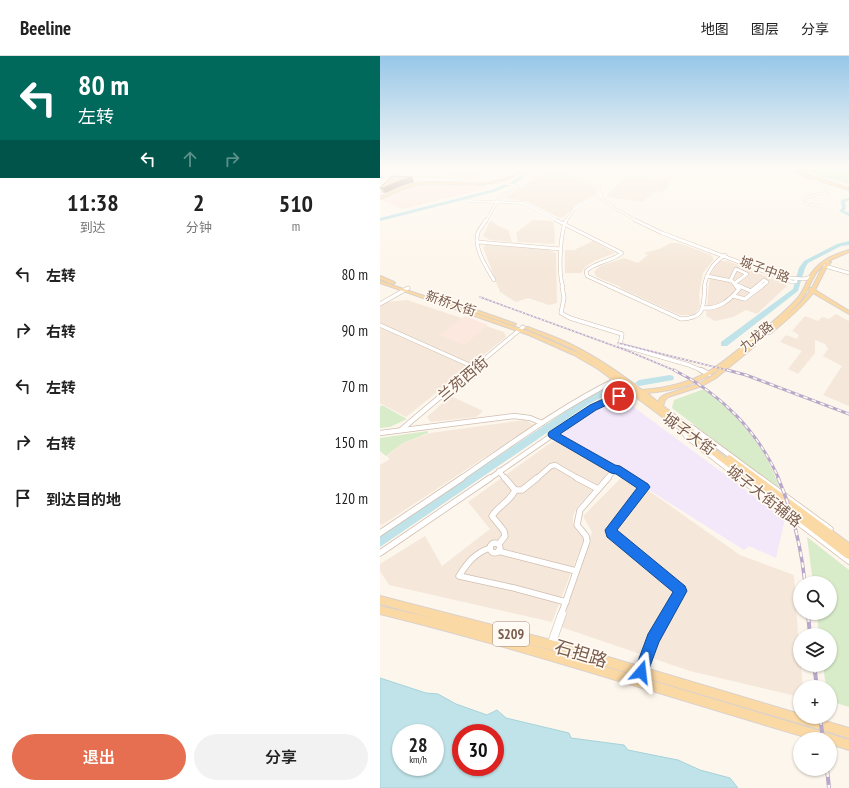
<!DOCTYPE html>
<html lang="zh">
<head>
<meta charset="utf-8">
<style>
  body { margin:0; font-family:"PT Sans Narrow","Noto Sans SC",sans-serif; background:#f2f2f2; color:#222; height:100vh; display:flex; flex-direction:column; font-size:15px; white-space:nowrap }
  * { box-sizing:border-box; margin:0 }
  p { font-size:13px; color:#767676 }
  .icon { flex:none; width:22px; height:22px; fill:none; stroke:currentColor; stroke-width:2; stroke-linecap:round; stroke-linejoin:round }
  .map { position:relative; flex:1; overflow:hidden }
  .sheet { display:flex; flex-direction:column; background:#fff; width:380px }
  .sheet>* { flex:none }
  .top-card { background:#00695c; color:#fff; overflow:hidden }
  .fabs { position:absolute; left:413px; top:520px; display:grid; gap:8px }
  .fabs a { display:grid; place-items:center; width:44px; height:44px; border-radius:50%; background:#fff; box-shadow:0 1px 3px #0004; font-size:20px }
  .speed { position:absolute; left:12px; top:668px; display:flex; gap:8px; font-size:20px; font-weight:700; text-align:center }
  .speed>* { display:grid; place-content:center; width:52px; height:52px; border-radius:50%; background:#fff; box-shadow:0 1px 3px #0004; line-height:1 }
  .speed small { font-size:10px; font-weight:400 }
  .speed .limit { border:6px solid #d22; background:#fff; color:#111 }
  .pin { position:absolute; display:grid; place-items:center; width:34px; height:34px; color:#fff; margin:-17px; border:2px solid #fff; border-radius:50%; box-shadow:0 1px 4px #0007 }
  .me { position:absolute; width:44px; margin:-22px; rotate:17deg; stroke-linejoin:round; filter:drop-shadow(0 0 3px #0008) }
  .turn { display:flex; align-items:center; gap:14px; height:84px; padding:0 12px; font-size:18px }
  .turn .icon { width:52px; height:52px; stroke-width:2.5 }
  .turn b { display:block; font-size:28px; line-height:34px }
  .lanes { display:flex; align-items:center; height:38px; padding:0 12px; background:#0003; justify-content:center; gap:20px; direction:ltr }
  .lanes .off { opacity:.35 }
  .eta { display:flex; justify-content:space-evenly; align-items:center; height:68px; text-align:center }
  .eta b { font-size:24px; font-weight:600; line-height:28px }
  .action { display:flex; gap:8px; margin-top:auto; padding:8px 12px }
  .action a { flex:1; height:46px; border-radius:24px; background:#e76f51; color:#fff; font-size:16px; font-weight:600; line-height:46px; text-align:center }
  .action a+a { background:#f2f2f2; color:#222 }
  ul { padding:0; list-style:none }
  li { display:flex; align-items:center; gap:12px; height:56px; padding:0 12px }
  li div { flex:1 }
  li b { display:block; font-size:15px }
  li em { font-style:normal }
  header { display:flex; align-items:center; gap:24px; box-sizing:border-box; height:56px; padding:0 20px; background:#fff; border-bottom:1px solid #e0e0e0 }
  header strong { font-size:19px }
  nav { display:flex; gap:22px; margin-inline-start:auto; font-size:14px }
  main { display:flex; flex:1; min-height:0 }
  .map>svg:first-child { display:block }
</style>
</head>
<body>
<header>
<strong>Beeline</strong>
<nav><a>地图</a><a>图层</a><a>分享</a></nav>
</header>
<main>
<section class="sheet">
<div class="top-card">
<div class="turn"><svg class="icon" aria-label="left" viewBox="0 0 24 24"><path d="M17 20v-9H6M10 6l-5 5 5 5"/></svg><div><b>80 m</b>左转</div></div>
<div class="lanes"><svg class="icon" aria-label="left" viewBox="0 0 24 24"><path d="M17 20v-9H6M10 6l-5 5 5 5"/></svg><svg class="icon off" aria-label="ahead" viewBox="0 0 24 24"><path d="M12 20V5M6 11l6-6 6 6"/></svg><svg class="icon off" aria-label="right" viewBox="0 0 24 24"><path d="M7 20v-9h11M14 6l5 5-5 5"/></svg></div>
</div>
<div class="eta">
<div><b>11:38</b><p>到达</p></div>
<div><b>2</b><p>分钟</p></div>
<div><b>510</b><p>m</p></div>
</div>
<ul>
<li><svg class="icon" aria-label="left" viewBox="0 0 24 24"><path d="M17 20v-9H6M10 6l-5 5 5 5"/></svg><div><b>左转</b></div><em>80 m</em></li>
<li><svg class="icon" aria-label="right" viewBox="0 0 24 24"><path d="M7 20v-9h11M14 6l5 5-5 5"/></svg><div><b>右转</b></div><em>90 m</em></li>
<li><svg class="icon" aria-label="left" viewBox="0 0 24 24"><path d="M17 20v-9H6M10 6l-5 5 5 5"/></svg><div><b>左转</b></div><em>70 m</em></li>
<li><svg class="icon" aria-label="right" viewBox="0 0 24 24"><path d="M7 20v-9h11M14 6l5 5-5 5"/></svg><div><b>右转</b></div><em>150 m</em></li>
<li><svg class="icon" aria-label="arrive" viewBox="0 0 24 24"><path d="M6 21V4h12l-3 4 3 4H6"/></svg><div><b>到达目的地</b></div><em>120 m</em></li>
</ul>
<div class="action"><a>退出</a><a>分享</a></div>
</section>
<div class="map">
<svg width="469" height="732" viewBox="0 0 469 732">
  <rect width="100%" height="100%" fill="#fdf6ec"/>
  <g fill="#f5e8da">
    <path d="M21 112H69L68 114 83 113 104 116 95 123 14 121Z"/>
    <path d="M170 116H175L210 128 217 133 216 138 196 149 184 161 180 162 148 146 126 142 138 132Z"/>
    <path d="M257 117 272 122H292L288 127V131L286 134 273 137 263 146 228 141 227 139 245 122Z"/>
    <path d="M153 164 172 165 174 166 175 188 138 186 136 177Z"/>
    <path d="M110 165 113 166 118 170 128 174 132 186 110 184 103 180Z"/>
    <path d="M213 185 235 197 214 205 205 211 201 217H185V194H194Z"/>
    <path d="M291 187H299L331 199 334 203 323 217 319 238 320 250 317 255 313 259H300L293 256 240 232 241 231 221 223 216 220 214 216 220 210 244 202 258 207 268 199 264 197 279 193Z"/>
    <path d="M108 188 167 193 176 197 177 247 169 249 148 242 136 246 120 236 103 191Z"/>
    <path d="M340 205H348L408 229 377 258 366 254 353 261 335 265 326 260 329 228 331 217Z"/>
    <path d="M27 244 124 276 126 281 26 361 0 347V250L7 246Z"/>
    <path d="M456 258 469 265V350L443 339 462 310 443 300 448 293 445 288 435 284V297L418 318 408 313 422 295 400 286 406 279 417 283 419 279 412 275 425 260 438 265 442 261 449 263Z"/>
    <path d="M71 340 103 355 96 361 51 366 47 361Z"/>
    <path d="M145 364 154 369 2 469 0 468V409L10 403 7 400 21 388 50 377Z"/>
    <path d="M176 383 230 414 197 451 193 460V467L196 474 204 483 172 566 9 529 0 515V508L45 480 62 510 110 473 88 446Z"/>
    <path d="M245 418 360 499 414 519 420 609H421L423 631H420V641L310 615 181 571 212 476 203 460Z"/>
  </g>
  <g fill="#fde8e0">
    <path d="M45 129H103L108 132 23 153 0 144 33 131Z"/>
    <path d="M85 260 108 269 84 289 59 279Z"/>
  </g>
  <path fill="#f3e8fa" d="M247 346 405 463 396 502 369 490 364 494 179 377 229 347Z"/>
  <g fill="#d8ecc9">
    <path d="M425 112H456L469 115V128L442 121Z"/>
    <path d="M324 333C357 358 388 393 400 434L292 352 294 344Z"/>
    <path d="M2 349 27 363 10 371 0 372V351Z"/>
    <path d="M48 375V377L21 388 6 400 0 395V382Z"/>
    <path d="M427 481 469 514V651L450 645V631H446L443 609H450V579H439L437 557H450V527H433Z"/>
  </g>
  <path fill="#bfe3e8" stroke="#a5d3da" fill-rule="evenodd" d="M0 622 46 637 58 638 76 648 107 659 117 654 126 662 189 677 191 682 244 689 248 694 298 704 320 714 350 722 358 732H0ZM21 677H55V711H21ZM81 677H115V711H81Z"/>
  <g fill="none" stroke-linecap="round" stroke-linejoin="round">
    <g fill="#bfe3e8" fill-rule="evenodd">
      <path d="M152 112H156L136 127 114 136 0 165V162L111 134 133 125Z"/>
      <path d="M469 142V144L465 146 466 152 464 155 469 157V160L459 155 462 152 461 144Z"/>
      <path d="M469 185V189L461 190 428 207 425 212 418 235 347 290H341V286L413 233 419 212 424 205 457 188Z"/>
      <path d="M290 319 293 320 294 322 293 324 259 330 255 327 259 324Z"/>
      <path d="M231 330 234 331 235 333 234 335 209 348 0 491V478L203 344Z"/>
    </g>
    <g stroke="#d1beb0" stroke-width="2.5">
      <g id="minor-far5">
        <path d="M166 112 210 125 219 131 221 142 236 153 257 165"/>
        <path d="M192 119 215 112"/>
        <path d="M0 123H11"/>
        <path d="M437 123 435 124 445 131 448 136 426 141 424 143 426 148 439 150"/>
        <path d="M10 124 19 112"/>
        <path d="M117 126 138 130"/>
        <path d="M0 136 5 129"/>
        <path d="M87 145 143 147 178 165"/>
        <path d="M106 165 120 141 135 131"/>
        <path d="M186 165 194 153 222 138"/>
      </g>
    </g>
    <g stroke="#d1beb0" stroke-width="4">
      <g id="minor-far4">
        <path d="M106 164C104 168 99 173 98 177 93 192 107 212 114 224"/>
        <path d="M176 164 242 197C231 206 217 205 206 215L207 220 231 231"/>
        <path d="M255 164 282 177 412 226H416V224"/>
        <path d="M98 186 181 193"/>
        <path d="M445 210 469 217"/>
        <path d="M327 220 352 225 357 231"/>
        <path d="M410 222 424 223 431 221"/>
        <path d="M350 225 356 213 367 218 355 227"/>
        <path d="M357 229 362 231"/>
        <path d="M183 231C178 217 180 178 186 164"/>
        <path d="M324 231C327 216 333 207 345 199"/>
        <path d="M376 231 384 224 387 226 381 231"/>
      </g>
    </g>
    <g stroke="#d1beb0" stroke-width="4.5">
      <g id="minor-far3">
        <path d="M182 230 184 242 181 257 190 262 242 278 240 289 309 309 323 315"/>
        <path d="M229 230 301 263C326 262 323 251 325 230"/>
        <path d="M359 230 371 235"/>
        <path d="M371 235 374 236 382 230"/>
        <path d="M371 235 377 230"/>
        <path d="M353 240 365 243 374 236"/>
        <path d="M0 248 28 232"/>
        <path d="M323 252C339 253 349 245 359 233L356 230"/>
        <path d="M0 269 96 312"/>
        <path d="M90 315 143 271"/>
      </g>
    </g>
    <g stroke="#d1beb0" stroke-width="6">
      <g id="minor-far2">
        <path d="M321 314 329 318"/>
        <path d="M307 370 313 372 382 423"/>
        <path d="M22 373 92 314"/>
        <path d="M302 373 307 381 361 423"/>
        <path d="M0 377 134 360 150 362 162 367"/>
        <path d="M172 378 234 414 237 413 251 423"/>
        <path d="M119 415 125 423"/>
        <path d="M80 423C131 388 181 351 236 324"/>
        <path d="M109 423 213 351 223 345 251 336"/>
        <path d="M156 423 171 410 175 409 199 423"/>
        <path d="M227 423 234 414"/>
      </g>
    </g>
    <g stroke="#d1beb0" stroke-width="7">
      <g id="minor-far1">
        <path d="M197 422 218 433"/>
        <path d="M250 422 264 431 230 474 231 477 301 535 287 559"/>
        <path d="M360 422 469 505"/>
        <path d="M380 422 450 473"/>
        <path d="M135 434H142L157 422"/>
        <path d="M0 477 82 422"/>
        <circle cx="115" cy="492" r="5"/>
        <path d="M119 488 125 480 124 475 112 460C118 450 131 445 135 434L125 422"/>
        <path d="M110 492C95 497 87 507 79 520L134 532 186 546"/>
        <path d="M118 495 196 515"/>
        <path d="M0 497 110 422"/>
        <path d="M181 559 207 485 206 480 197 469 200 454 228 422"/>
      </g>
    </g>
    <g stroke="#d1beb0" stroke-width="9">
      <g id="minor">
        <path d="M171 589 182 558"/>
        <path d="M262 616 273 583 288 558"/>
      </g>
    </g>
    <g stroke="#dad1cd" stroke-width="2">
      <g id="major">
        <path d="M143 112H146C115 138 80 125 43 128 28 129 14 138 0 143V141C14 135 28 127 44 126 73 124 107 134 133 119 137 117 140 114 143 112Z"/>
        <path d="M411 112H414L425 118 469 132V134L423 120Z"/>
        <path d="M469 194V196L448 205 451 206 445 214 435 234 469 255V258L433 237C421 253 405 265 390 278H388L386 277C400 262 419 253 430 235L428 233 430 232H432L441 214 447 206C431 217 432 230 421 244 407 261 388 274 371 288H375V290L336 322 322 330 288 341 285 344 283 350 313 372 314 374 312 376 346 402 347 400 349 399 351 400 469 487V503L466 502 308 380 218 313 194 299 149 279 0 227V225L153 277 198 297 222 311 191 292 168 282 144 272 146 271H148C163 277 179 282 194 290 218 302 241 318 262 334 286 332 309 327 329 315 345 306 358 293 373 282 388 270 403 258 416 244 422 238 425 230 428 223 436 206 452 199 469 194ZM344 310 332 320 318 328 284 339 280 342 278 346 267 337C295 335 321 327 344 310Z"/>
        <path d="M0 220 14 226 15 227 12 228 0 223Z"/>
        <path d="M61 243H65L136 268 134 269H132L61 245Z"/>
        <path d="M0 540 171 584 420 658V661H432L469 672V682L171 594 0 548Z"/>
        <path d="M0 550 57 563 169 594 450 678 469 684V694L450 688V683H432C288 641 146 594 0 558Z"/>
      </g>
    </g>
    <use href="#minor-far5" stroke="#fff" stroke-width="2"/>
    <use href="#minor-far4" stroke="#fff" stroke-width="3"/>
    <use href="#minor-far3" stroke="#fff" stroke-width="3.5"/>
    <use href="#minor-far2" stroke="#fff" stroke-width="4.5"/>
    <use href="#minor-far1" stroke="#fff" stroke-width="5.5"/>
    <use href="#minor" stroke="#fff" stroke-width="8"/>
    <use href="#major" fill="#fbd9a5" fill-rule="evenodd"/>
    <g stroke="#b9a8c9" stroke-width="1.5">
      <g id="rail-far3">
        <path d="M100 241 248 295 296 315"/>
        <path d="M238 287 351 315"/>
      </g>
    </g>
    <g stroke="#b9a8c9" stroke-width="3">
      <g id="rail-far2">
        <path d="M294 314C340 337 378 375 399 423"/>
        <path d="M347 314 366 319 469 358"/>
      </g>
    </g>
    <g stroke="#b9a8c9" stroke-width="3.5">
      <g id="rail-far1">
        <path d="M398 422C413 456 421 490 425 527"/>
        <path d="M428 557V559"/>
      </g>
    </g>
    <g stroke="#b9a8c9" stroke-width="4">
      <g id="rail">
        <path d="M428 558 430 579"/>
        <path d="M434 609 437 631"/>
        <path d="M440 661 443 683"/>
        <path d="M447 713 449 732"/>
      </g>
    </g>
    <use href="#rail-far3" stroke="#fffaf3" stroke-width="1" stroke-dasharray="2" stroke-linecap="butt"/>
    <use href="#rail-far2" stroke="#fffaf3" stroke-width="1.5" stroke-dasharray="4.5" stroke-linecap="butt"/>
    <use href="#rail-far1" stroke="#fffaf3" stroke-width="2" stroke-dasharray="5.5" stroke-linecap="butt"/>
    <use href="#rail" stroke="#fffaf3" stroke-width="2.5" stroke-dasharray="8" stroke-linecap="butt"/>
  </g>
  <path fill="#d1b7a8" d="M32 121 34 126 21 130 5 137H3L0 132Z"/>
  <path fill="#aa9588" d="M32 121 34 126 21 130 5 137 3 132 19 125Z"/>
  <path fill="#f3d5c3" stroke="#aa9588" d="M12 120 32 121 19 125 3 132H0Z"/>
  <linearGradient id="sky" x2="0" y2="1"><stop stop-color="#97c7e8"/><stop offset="0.52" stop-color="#fefbf6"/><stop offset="1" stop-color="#fefbf6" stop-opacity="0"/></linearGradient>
  <rect width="469" height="214" fill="url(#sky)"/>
  <path fill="#1a73e8" stroke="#114b97" d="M239 336 242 337 243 340 242 342 216 354 180 378 235 409 240 410 268 428 270 431 268 434 237 474 305 530 307 535 279 586 266 621 261 623 256 621 254 616 268 578 293 536 227 481 225 474 257 432 236 418 231 417 169 381 168 378 169 376 210 349Z"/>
  <g text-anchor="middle" stroke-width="3.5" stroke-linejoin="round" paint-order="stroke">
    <g font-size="13" fill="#7a5c4d" stroke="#fffaf3">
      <text transform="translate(385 213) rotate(20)" y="5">城子中路</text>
      <text transform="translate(71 247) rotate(19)" y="5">新桥大街</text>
      <text transform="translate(376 280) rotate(-40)" y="5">九龙路</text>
    </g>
    <rect fill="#fffaf3" stroke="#a28b7f" stroke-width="1" x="113" y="566" width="36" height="24" rx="3"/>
    <g font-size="14" font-weight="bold" fill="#7a5c4d">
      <text x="131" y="583">S209</text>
    </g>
    <g font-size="15" fill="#7a5c4d" stroke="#fffaf3">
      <text transform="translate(83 323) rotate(-40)" y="5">兰苑西街</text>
      <text transform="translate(309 378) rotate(36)" y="5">城子大街</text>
      <text transform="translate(384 440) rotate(38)" y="5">城子大街辅路</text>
    </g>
    <g font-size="18" fill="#7a5c4d" stroke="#fffaf3">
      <text transform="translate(201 598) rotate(17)" y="6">石担路</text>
    </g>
  </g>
</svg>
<div class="fabs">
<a><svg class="icon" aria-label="search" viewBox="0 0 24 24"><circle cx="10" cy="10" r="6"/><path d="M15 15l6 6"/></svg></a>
<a><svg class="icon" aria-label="layers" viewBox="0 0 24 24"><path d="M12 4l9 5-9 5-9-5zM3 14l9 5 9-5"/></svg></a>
<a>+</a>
<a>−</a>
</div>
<div class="speed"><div>28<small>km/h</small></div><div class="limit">30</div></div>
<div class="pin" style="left:239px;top:340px;background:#d93025"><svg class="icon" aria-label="arrive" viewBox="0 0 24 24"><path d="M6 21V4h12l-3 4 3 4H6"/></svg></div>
<svg class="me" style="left:261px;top:616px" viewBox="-20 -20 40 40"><path d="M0-17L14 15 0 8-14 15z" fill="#1a73e8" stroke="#fff" stroke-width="4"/></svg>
</div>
</main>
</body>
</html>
